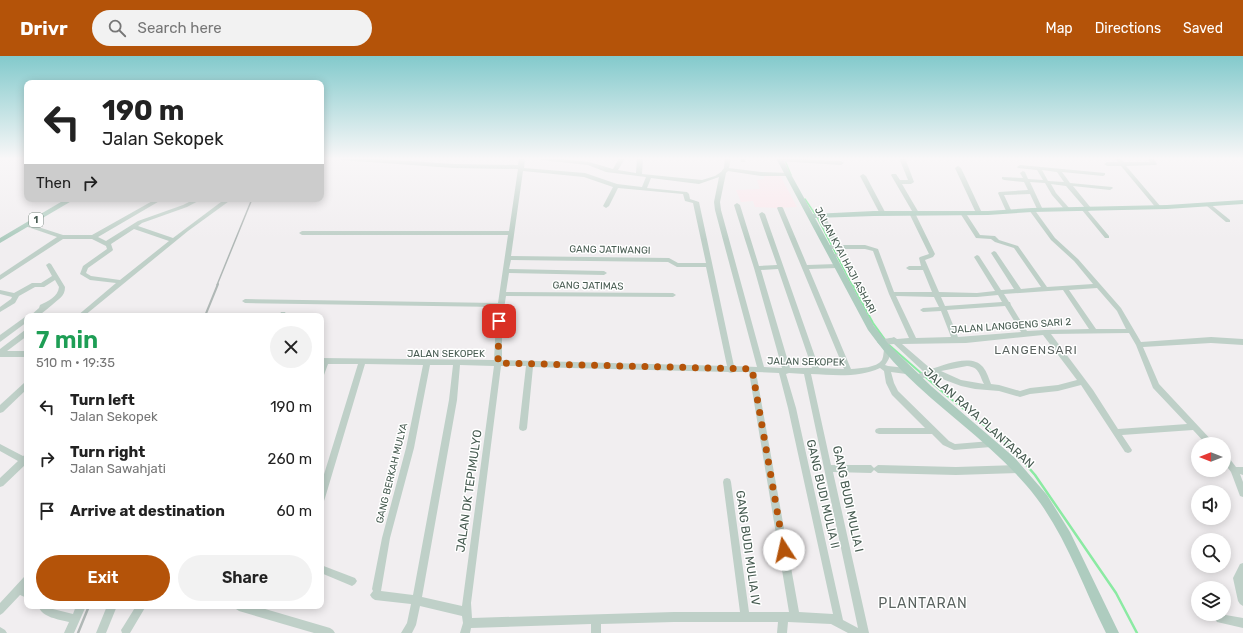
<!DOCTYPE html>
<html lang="en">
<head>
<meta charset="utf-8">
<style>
  body { margin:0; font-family:Rubik,sans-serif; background:#f2f2f2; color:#222; height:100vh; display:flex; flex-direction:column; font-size:15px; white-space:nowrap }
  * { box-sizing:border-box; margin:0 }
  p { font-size:13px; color:#767676 }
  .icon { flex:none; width:22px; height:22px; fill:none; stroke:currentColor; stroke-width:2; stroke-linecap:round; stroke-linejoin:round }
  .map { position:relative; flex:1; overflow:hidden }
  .drawer { position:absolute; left:24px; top:257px; width:300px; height:296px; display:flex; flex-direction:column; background:#fff; border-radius:8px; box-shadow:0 2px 10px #0003 }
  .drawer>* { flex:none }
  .banner { position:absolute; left:24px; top:24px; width:300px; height:122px; border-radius:8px; box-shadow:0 2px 10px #0003; background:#fff; color:#222; overflow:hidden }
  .needle { width:26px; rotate:270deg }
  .fabs { position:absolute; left:1191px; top:381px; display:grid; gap:8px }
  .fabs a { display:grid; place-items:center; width:40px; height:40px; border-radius:50%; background:#fff; box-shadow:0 2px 10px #0003; font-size:20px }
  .pin { position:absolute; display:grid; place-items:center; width:34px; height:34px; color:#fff; margin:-17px; border-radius:8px; box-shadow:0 2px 6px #0006 }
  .me { position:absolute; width:44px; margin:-22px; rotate:350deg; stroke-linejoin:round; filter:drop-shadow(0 0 3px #0008) }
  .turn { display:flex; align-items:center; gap:14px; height:84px; padding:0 12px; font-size:18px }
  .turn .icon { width:52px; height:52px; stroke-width:2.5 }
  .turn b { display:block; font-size:28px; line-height:34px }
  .then { display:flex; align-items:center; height:38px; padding:0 12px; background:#0003; gap:8px; font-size:15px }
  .round { display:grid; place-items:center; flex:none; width:42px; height:42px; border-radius:21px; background:#f2f2f2 }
  .overview { display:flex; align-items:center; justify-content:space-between; height:68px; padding:0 12px }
  h1 { font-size:24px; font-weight:600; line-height:30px; color:#1e9e55 }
  .action { display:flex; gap:8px; margin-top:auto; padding:8px 12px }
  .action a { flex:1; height:46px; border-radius:24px; background:#b45309; color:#fff; font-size:16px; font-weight:600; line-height:46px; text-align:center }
  .action a+a { background:#f2f2f2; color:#222 }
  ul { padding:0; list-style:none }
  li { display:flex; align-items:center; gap:12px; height:52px; padding:0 12px }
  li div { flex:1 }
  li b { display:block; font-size:15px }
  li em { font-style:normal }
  header { display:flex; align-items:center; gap:24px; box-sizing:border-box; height:56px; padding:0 20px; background:#b45309; color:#fff }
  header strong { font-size:19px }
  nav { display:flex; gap:22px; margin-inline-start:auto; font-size:14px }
  .search { width:280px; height:36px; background:#f2f2f2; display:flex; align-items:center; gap:10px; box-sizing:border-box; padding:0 14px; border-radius:22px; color:#767676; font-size:15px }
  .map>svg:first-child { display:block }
</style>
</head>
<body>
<header>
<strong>Drivr</strong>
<div class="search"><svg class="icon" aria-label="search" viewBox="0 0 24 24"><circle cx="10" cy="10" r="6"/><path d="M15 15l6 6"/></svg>Search here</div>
<nav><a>Map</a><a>Directions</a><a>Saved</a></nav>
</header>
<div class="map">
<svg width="1243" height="577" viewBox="0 0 1243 577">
  <rect width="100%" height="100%" fill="#f1eef0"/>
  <path fill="#fbe7ec" d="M780 119 797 151 777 152 755 151 753 145 741 146 736 134 760 133 757 124 764 123V120Z"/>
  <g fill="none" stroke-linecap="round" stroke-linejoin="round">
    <g stroke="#8beaa3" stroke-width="1.5">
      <path d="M784 102 791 119"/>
      <path d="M805 143 817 161 852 229"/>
    </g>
    <g stroke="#8beaa3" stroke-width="2">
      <path d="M852 228 873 267 886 285"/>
      <path d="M889 289 946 339 1004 385"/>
    </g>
    <path stroke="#8beaa3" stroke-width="2.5" d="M1003 384 1009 389 1035 419 1116 537 1137 577"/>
    <g fill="#bfd0c8" fill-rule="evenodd">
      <path d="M338 102H365L454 108 518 109 519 102H525L524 112 585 117 617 128 642 131 646 121 606 116 588 109 541 104 538 102H555L589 106 613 113 618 104 617 102H623L624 104 618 114 636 117 637 102H643L642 118 702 124 715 120 721 116 724 112 725 102H731L729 112 761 116 790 117 791 118 788 120H761L728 115 726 117 720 146 721 154 764 311 782 312 754 212 734 149 737 147 740 149 759 210 777 209 759 158 762 156 765 158 819 312 844 313 777 152 778 151H782L783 152 807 209 837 208 840 210 837 212 809 213 851 313C861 312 876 312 882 304 884 300 883 295 885 291H889C892 297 889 304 885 309L888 310 906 312 909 313 910 315 909 317 906 318 891 316 894 327 898 335 949 385 955 388 991 385 994 386 995 388 994 390 991 391 954 394 943 389 932 378H879L876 377 875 375 876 373 879 372H925L892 339 886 327 884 315 880 312C859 322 833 319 811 318L831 409H871L874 412 878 409 956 411 1019 409 1022 411 1023 413 1022 415 1019 417 956 419 878 417 874 414 871 417 833 416 869 577H848L831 568 788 566 787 577H777L778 566H674L601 568V577H591V568L471 572 470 577H460L463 567 462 560 420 550 416 569 412 577H401L407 567 411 548 375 544 372 542 370 539 373 535 372 533 382 482 406 392 423 309 365 308 325 442 324 445 321 446V428L358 308H328L324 319 321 320V302L494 304 496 265 498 251 245 247 242 245 245 243 498 247 508 179H302L299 177 302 175H509L518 113 454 112 341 104ZM523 115 584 121 613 131 603 150 606 152 609 150 618 132 683 138 685 145 693 147 706 207H678L669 202 511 200ZM719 121 714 146 715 154 757 311 734 310 699 146 690 143 689 138 687 136 647 132 651 122 699 128ZM511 204 668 206 677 211H706L727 310 502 304V265L506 240 673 241 676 239 673 237 506 236 509 217 604 219 607 217 604 215 509 213ZM778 213 812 312H790L761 214ZM430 309H453L449 344 413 539 381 535 390 482 414 392ZM460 309 494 310 462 550 422 541 457 344ZM501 310H526L519 372 520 374 523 375 526 374 527 372 533 311 728 316 731 317 734 316H749L789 556H749L731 426 730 423 727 422 724 423 723 426 740 556H674L472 562 471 547ZM756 316 779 317 788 352 833 558 799 556ZM789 317 804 318 858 572 843 564 796 352 786 318Z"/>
      <path d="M740 102H746L745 106H741Z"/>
      <path d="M779 102 841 105 844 107 841 109 777 105 776 104Z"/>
      <path d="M899 102H905L914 126 911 128H902L919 157 916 159 935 198 933 201 925 204 939 236 977 237 995 235 974 201 977 199 979 200 1001 234 1014 233 991 197 994 195 996 196 1021 233 1041 231 1014 192 995 186 991 183 976 182 960 157 963 155 965 156 980 179 995 180 999 184 1018 190 1047 231 1093 228 1074 205 1051 184 1029 154 1032 152 1034 153 1055 182 1078 203 1121 252 1141 286 1211 281 1243 283V289L1211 287 1143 291 1159 328 1215 388H1206L1193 374 1122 379 1132 394 1131 396 1128 397 1125 396 1081 329 1058 335 1030 338 1020 341 999 335 975 333 961 330 945 324 934 318 915 325 912 324 911 322 912 320 924 316 894 288 880 289 877 286C880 282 889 283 894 281L897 283 909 282 889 238 873 195 865 193H827L824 191 827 189H865L878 193 894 236H932L923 214H909L906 212 909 210H921L919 202 920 201 929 198 909 157 912 155 891 119 892 118H896L900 124H908ZM1097 232 1117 255 1126 273H1096L1069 234ZM1063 234 1089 273 1045 274 1027 275 1011 249 1010 246H1009L1004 238ZM998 239 1002 246 945 250 941 241H977ZM896 240 934 241 939 251 923 252 920 254 923 256 941 255 951 281 916 282ZM1005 250 1021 276 958 281 947 254ZM1129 277 1136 289 1153 332 1187 368 1118 373 1093 334 1051 278ZM1043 279 1077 324 1058 329 1030 332 1020 335 999 329 991 328C989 323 987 316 983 311 972 297 944 309 931 313L902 288 966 287ZM967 310C979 311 979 318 984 328L961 324 941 315Z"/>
      <path d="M1114 102H1120L1124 106H1150L1147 102H1153L1157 108 1156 109 1126 110 1161 151V153H1157L1121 110H1107L1104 108 1107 106H1118Z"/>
      <path d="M1020 109 1105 117V119L1103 120 1062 116 1070 127 1112 131 1113 132 1110 134 1073 130 1091 152V154L1088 155 1109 180V182H1105L1082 154 1085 152 1066 130 1051 128 1056 137 1070 153V155H1066L1052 139 1045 127 1030 126 1043 154 1042 155H1038L1030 138 1004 139 1012 156 1011 157H1007L998 137 999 136 1028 134 1024 126 1004 124 1002 123V121L1023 122 1020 117 1023 115 1025 116 1028 123 1043 124 1037 114 1018 112 1017 111ZM1042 114 1057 116 1064 126 1048 125Z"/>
      <path d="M958 110 961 112 982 157 981 158 979 159 976 157 955 112Z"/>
      <path d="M863 118 866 120 885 156 884 157H880L879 156 860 120Z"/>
      <path d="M156 143H163L98 181 106 185 138 165 183 149 195 143H202L187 151 142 167 138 170 173 182 225 143H232L188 175 84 260H77L116 227 90 224 80 218 83 210 107 193 106 190 92 183H63L0 224V219L57 181 25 170V168H29L63 179H92ZM134 173 169 185 120 224 91 220 86 217 88 212 112 195 113 194 111 188Z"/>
      <path d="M1209 147 1230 164V166H1226L1207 150V148Z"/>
      <path d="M822 157 825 159 835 182 834 183H830L829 182 819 159Z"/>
      <path d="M840 197 843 199 842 200 832 202 829 200 830 199Z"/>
      <path d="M49 207 51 208 65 231C65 241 58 243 52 249 44 255 42 260 30 260L39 252 40 249C48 245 58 241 59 231L55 224 44 231H35L19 240 15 247 0 256V251L11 243 12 241 0 238V234L14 237 32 227H41L52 220 46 209Z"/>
      <path d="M281 256H285L286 258 285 260H279Z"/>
      <path d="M25 261H27V266L0 286V279Z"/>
      <path d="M25 274H27V280L7 295H27V301H0V293Z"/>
      <path d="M27 326V333L3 356 0 357V349L24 327Z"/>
      <path d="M0 388 23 400 27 398V409H25L3 430 0 431V422L18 405 0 395Z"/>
      <path d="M1224 398 1227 399 1236 411H1243V419L1240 418 1243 426V441L1240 440 1231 416 1224 407Z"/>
      <path d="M1243 507V550L1240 548 1238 545 1233 522 1240 508Z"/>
      <path d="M321 509 355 522 357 525 355 528 352 530 321 517Z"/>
      <path d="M27 520V542L20 539 3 557 0 559V547L24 521Z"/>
      <path d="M38 550H50L53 553 73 558 76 550H86L74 577H64L69 566C58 563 43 562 38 550Z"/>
      <path d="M107 550H117L106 577H96Z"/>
      <path d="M136 550H146L130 577H122L121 574 123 571Z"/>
      <path d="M234 550H255L330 572 333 574 335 577H314L239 555 236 553Z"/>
      <path d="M1220 558 1243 562V572L1217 566 1215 563 1217 560Z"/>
      <path d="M0 571 5 574 7 577H0Z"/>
    </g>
    <g fill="#aeccbf" fill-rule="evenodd">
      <path d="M776 102H782L813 158 874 155H988L1032 152 1167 149 1243 144V148L1167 153 1032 156 988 159 874 160 815 162 874 270 891 291 931 330 1015 402 1047 439 1070 476 1119 577H1106C1081 527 1063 471 1026 429 989 386 942 355 903 316 890 303 879 289 868 274Z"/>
      <path d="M66 143H75L0 187V182Z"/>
    </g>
    <path stroke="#b0b8b6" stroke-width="1.5" d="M217 229 252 143"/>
    <path stroke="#b0b8b6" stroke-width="2" d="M205 260 218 228"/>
    <path stroke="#b0b8b6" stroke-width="2.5" d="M78 577 89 550"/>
  </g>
  <linearGradient id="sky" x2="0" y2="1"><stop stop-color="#83cacc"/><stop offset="0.56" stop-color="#f9f7f8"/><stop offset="1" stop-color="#f9f7f8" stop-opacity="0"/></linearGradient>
  <rect width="1243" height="183" fill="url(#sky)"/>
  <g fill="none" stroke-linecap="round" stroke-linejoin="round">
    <path stroke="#b45309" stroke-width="7" stroke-dasharray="0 12.6" d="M499 265 498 307 752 313 784 494"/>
  </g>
  <g text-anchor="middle" stroke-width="3" stroke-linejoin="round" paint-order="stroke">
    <rect fill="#fff" stroke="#7e8c85" stroke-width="1" x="29" y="157" width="14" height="14" rx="3"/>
    <g font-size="9" font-weight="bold" fill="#475b51">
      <text x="36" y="167">1</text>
    </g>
    <g font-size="10" fill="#475b51" stroke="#fff">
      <text transform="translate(610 193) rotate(1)" y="4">GANG JATIWANGI</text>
      <text transform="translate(846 204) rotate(62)" y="4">JALAN KYAI HAJI ASHARI</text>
      <text transform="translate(588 229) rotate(1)" y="4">GANG JATIMAS</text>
      <text transform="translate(1011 269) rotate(-4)" y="4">JALAN LANGGENG SARI 2</text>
      <text x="446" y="301">JALAN SEKOPEK</text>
      <text transform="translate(806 305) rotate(1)" y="4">JALAN SEKOPEK</text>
      <text transform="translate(391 417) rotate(-76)" y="4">GANG BERKAH MULYA</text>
    </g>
    <g font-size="12" letter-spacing="1" fill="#5b6360" stroke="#fff">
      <text x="1036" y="298">LANGENSARI</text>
    </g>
    <g font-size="12" fill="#475b51" stroke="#fff">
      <text transform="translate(979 362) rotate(42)" y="4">JALAN RAYA PLANTARAN</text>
      <text transform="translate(469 435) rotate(-82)" y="4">JALAN DK TEPIMULYO</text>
      <text transform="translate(823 438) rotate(77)" y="4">GANG BUDI MULIA II</text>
      <text transform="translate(848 443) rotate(78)" y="4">GANG BUDI MULIA I</text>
      <text transform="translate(748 492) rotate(82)" y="4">GANG BUDI MULIA IV</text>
    </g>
    <g font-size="14" letter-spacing="1" fill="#5b6360" stroke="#fff">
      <text x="923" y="552">PLANTARAN</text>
    </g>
  </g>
</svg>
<div class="fabs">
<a><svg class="needle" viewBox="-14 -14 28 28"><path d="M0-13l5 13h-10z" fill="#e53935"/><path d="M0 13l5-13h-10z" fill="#767676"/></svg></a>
<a><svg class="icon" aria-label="sound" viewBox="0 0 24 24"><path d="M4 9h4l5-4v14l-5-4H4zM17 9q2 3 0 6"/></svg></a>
<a><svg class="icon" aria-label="search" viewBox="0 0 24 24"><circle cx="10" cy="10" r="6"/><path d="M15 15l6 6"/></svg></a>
<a><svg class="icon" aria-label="layers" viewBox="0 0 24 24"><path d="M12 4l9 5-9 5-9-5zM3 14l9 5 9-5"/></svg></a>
</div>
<div class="pin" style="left:499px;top:265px;background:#d93025"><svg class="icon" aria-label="arrive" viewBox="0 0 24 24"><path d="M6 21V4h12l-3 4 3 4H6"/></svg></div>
<svg class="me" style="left:784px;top:494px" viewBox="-20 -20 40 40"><circle r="19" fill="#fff"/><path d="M0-13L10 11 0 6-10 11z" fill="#b45309"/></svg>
<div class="banner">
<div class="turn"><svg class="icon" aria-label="left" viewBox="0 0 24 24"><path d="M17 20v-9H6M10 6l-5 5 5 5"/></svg><div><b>190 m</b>Jalan Sekopek</div></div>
<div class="then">Then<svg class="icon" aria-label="right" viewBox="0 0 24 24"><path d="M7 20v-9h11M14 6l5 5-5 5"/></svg></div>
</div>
<section class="drawer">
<div class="overview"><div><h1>7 min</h1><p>510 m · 19:35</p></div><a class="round"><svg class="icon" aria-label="close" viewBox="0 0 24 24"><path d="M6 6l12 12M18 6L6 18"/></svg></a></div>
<ul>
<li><svg class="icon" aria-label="left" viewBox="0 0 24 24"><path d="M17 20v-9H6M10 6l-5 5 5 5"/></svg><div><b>Turn left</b><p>Jalan Sekopek</p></div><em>190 m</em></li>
<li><svg class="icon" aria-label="right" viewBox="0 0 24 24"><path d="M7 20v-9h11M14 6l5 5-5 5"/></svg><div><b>Turn right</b><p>Jalan Sawahjati</p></div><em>260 m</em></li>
<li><svg class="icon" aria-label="arrive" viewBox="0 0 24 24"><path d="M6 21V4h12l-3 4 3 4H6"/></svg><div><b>Arrive at destination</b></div><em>60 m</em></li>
</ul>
<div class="action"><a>Exit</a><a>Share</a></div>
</section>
</div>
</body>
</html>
